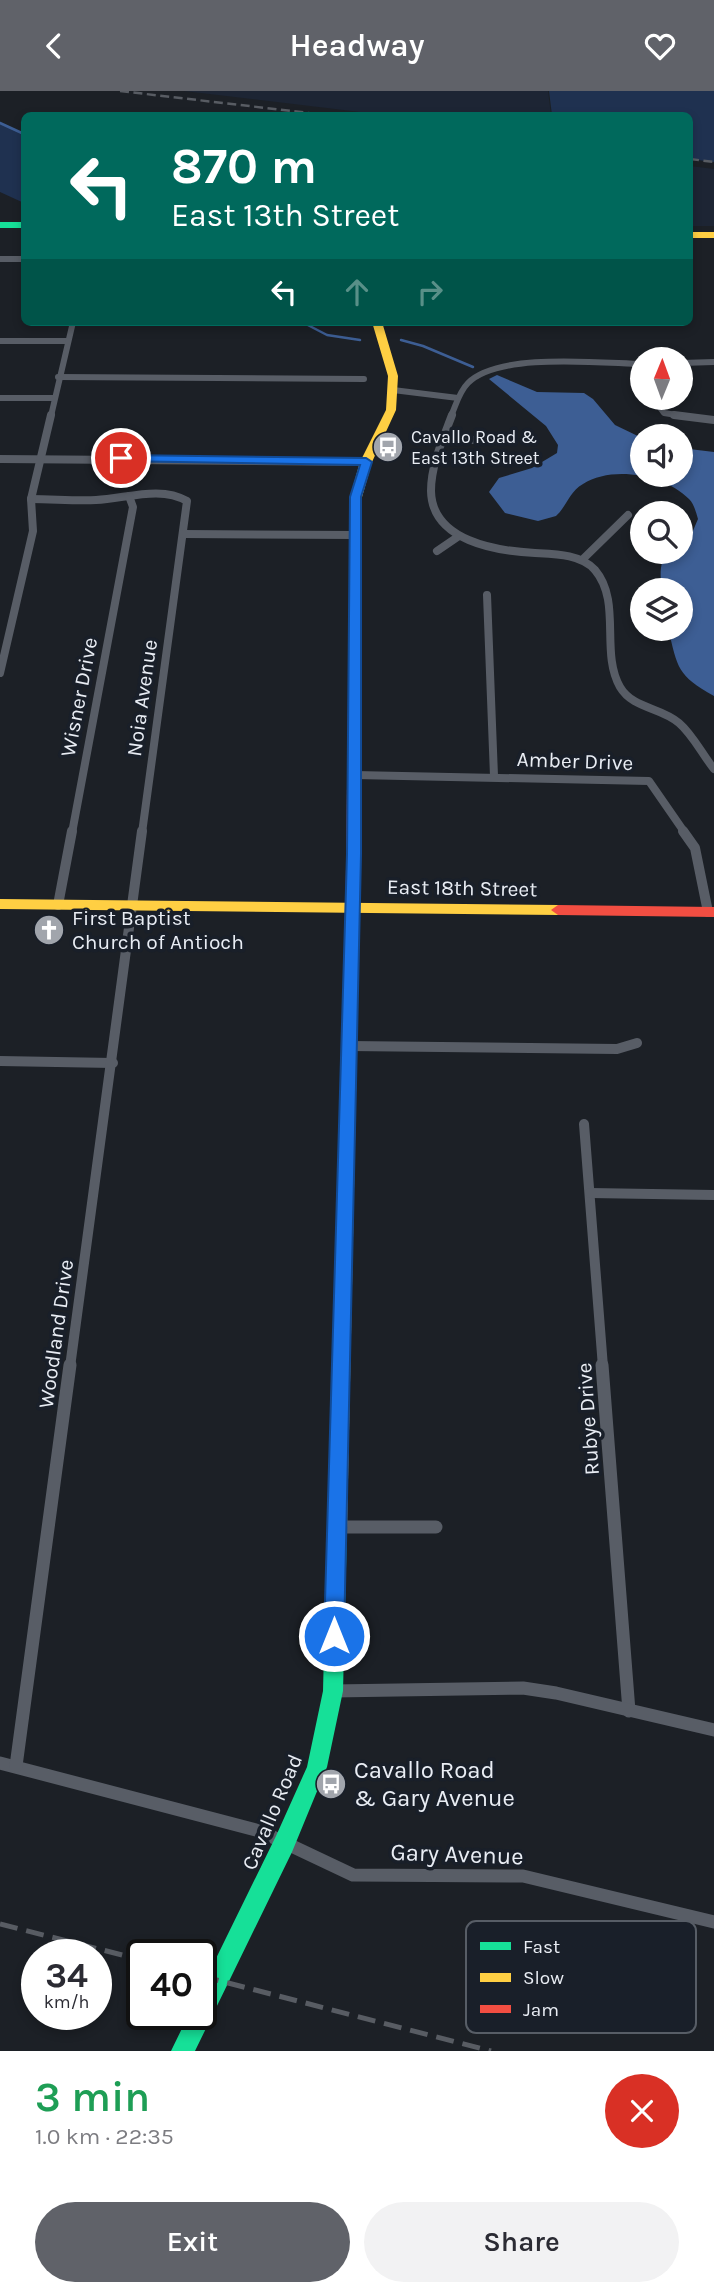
<!DOCTYPE html>
<html lang="en">
<head>
<meta charset="utf-8">
<style>
  body { margin:0; font-family:Karla,sans-serif; background:#f2f2f3; color:#2b2b33; height:100vh; display:flex; flex-direction:column; font-size:26px; white-space:nowrap }
  * { box-sizing:border-box; margin:0 }
  p { font-size:23px; color:#7c7c81 }
  .icon { flex:none; width:38px; height:38px; fill:none; stroke:currentColor; stroke-width:2; stroke-linecap:round; stroke-linejoin:round }
  .map { position:relative; height:1960px; overflow:hidden }
  .panel { display:flex; flex-direction:column; background:#fff; flex:1 }
  .panel>* { flex:none }
  .guide { position:absolute; left:21px; top:21px; width:672px; height:214px; border-radius:10px; box-shadow:0 4px 10px #0003; background:#00695c; color:#fff; overflow:hidden }
  .needle { width:46px; rotate:1deg }
  .buttons { position:absolute; left:630px; top:256px; display:grid; gap:14px }
  .buttons a { display:grid; place-items:center; width:63px; height:63px; border-radius:50%; background:#fff; box-shadow:0 4px 10px #0003; font-size:35px }
  .speed { position:absolute; left:21px; top:1848px; display:flex; gap:14px; font-size:35px; font-weight:700; text-align:center }
  .speed>* { display:grid; place-content:center; width:91px; height:91px; border-radius:50%; background:#fff; box-shadow:0 4px 10px #0003; line-height:1 }
  .speed small { font-size:18px; font-weight:400 }
  .speed .limit { border:4px solid #111; border-radius:10px; background:#fff; color:#111 }
  .pin { position:absolute; display:grid; place-items:center; width:60px; height:60px; color:#fff; margin:-30px; border:4px solid #fff; border-radius:50%; box-shadow:0 2px 7px #0007 }
  .me { position:absolute; width:77px; margin:-38px; rotate:0deg; stroke-linejoin:round; filter:drop-shadow(0 0 5px #0008) }
  .turn { display:flex; align-items:center; gap:24px; height:147px; padding:0 35px; font-size:32px }
  .turn .icon { width:91px; height:91px; stroke-width:2.5 }
  .turn b { display:block; font-size:49px; line-height:60px }
  .lanes { display:flex; align-items:center; height:66px; padding:0 35px; background:#0003; justify-content:center; gap:35px; direction:ltr }
  .lanes .off { opacity:.35 }
  .round { display:grid; place-items:center; flex:none; width:74px; height:74px; border-radius:37px; background:#f2f2f3 }
  .summary { display:flex; align-items:center; justify-content:space-between; height:119px; padding:0 35px }
  h1 { font-size:42px; font-weight:600; line-height:52px; color:#1e9e55 }
  .action { display:flex; gap:14px; margin-top:auto; padding:14px 35px }
  .action a { flex:1; height:80px; border-radius:42px; background:#606269; color:#fff; font-size:28px; font-weight:600; line-height:80px; text-align:center }
  .action a+a { background:#f2f2f3; color:#2b2b33 }
  header { display:flex; justify-content:space-between; align-items:center; height:91px; padding:0 35px; background:#606269; color:#fff; font-size:32px; font-weight:600 }
  .map>svg:first-child { display:block }
</style>
</head>
<body>
<header><svg class="icon" aria-label="back" viewBox="0 0 24 24"><path d="M15 5l-7 7 7 7"/></svg>Headway<svg class="icon" aria-label="heart" viewBox="0 0 24 24"><path d="M12 20l-8-8c-3-5 5-10 8-4 3-6 11-1 8 4z"/></svg></header>
<div class="map">
<svg width="714" height="1960" viewBox="0 0 714 1960">
  <rect width="100%" height="100%" fill="#1c2026"/>
  <g fill="#1d2534">
    <path d="M184 0H548L551 24H385Z"/>
    <path d="M690 75 714 78V135H690Z"/>
  </g>
  <g fill="#1f3150">
    <path d="M549 0H714V71L690 68V24H552Z"/>
    <path d="M0 32 24 43V112L0 101Z"/>
  </g>
  <path fill="#3d5e94" d="M497 284 537 301 584 302 593 308 615 334 642 347V383H681V357L714 361V605C677 584 678 578 668 537H681V499H662C660 485 659 471 668 460H681V449L692 442 698 428C696 421 694 413 689 408 665 384 613 374 583 393 569 401 567 415 556 425L538 430 505 422 489 401 499 387 532 377 557 362 558 354 546 335 489 288Z"/>
  <g fill="none" stroke-linecap="round" stroke-linejoin="round">
    <g stroke="#3d5e94" stroke-width="2.5">
      <path d="M0 32 24 43"/>
      <path d="M302 231 327 244 360 249"/>
      <path d="M401 249 423 255 473 276"/>
    </g>
    <g stroke="#585d66" stroke-width="6">
      <path d="M0 168H24"/>
      <path d="M0 250H67"/>
      <path d="M681 272 714 271"/>
      <path d="M58 286 364 288"/>
      <path d="M393 299 458 307"/>
      <path d="M652 306 664 322 683 325"/>
      <path d="M0 307H53"/>
      <path d="M51 325 73 231"/>
      <path d="M451 325C456 314 459 301 468 292 499 261 600 272 642 273"/>
    </g>
    <g stroke="#585d66" stroke-width="8">
      <path d="M452 324C443 348 431 374 431 400 432 450 496 460 535 462 554 463 581 463 595 479 622 511 600 561 620 596 633 618 661 616 679 632 693 644 702 663 714 678"/>
      <path d="M674 324 714 329"/>
      <path d="M445 347 489 350"/>
      <path d="M0 368 366 371"/>
      <path d="M31 408C53 408 75 410 96 409 125 408 160 394 187 410L142 742"/>
      <path d="M183 443 355 444"/>
      <path d="M437 460 459 445"/>
      <path d="M582 469 628 424"/>
      <path d="M487 504 494 685"/>
      <path d="M0 582 33 440 31 408 51 324"/>
      <path d="M355 684 649 690 685 742"/>
      <path d="M72 742 133 416 129 405"/>
    </g>
    <g stroke="#585d66" stroke-width="10">
      <path d="M683 740 695 757 708 821"/>
      <path d="M58 814 72 740"/>
      <path d="M349 955 617 958 637 952"/>
      <path d="M0 970 113 972"/>
      <path d="M584 1033 603 1276"/>
      <path d="M590 1102 714 1104"/>
      <path d="M70 1276 142 740"/>
    </g>
    <g stroke="#585d66" stroke-width="13">
      <path d="M602 1274 629 1620"/>
      <path d="M336 1436H436"/>
      <path d="M333 1600 523 1597 556 1602 714 1639"/>
      <path d="M0 1672 260 1740 353 1784 523 1785 714 1831"/>
      <path d="M16 1675 70 1274"/>
    </g>
    <g fill="#16e098" fill-rule="evenodd">
      <rect x="0" y="131" width="24" height="6"/>
      <path d="M337 1428 344 1431 347 1437 343 1600 327 1676 292 1761 195 1960H171L189 1923H201V1898L276 1745 307 1676 323 1600 327 1437 330 1431Z"/>
    </g>
    <g fill="#ffcf43" fill-rule="evenodd">
      <rect x="690" y="141" width="24" height="6"/>
      <path d="M372 231H382L398 285 396 319 372 371 362 406V616L355 620 348 616 350 406 360 371 386 319 388 285Z"/>
      <path d="M0 808 558 814 565 819 558 824 0 818Z"/>
      <path d="M352 852 359 857 347 1437 344 1443 337 1446 330 1443 327 1437 345 857Z"/>
    </g>
    <g fill="#f24e42" fill-rule="evenodd">
      <path d="M355 612 362 616 359 857 352 862 345 857 348 616Z"/>
      <path d="M558 814 714 816V826L558 824 551 819Z"/>
    </g>
    <g stroke="#585c63" stroke-width="2.5" stroke-dasharray="9 4.5" stroke-linecap="butt">
      <path d="M120 0 326 24"/>
      <path d="M690 68 714 71"/>
    </g>
    <g stroke="#585c63" stroke-width="5" stroke-dasharray="18 9" stroke-linecap="butt">
      <path d="M0 1833 142 1869"/>
      <path d="M201 1885 491 1960"/>
    </g>
  </g>
  <path fill="#1a73e8" stroke="#114b97" stroke-width="2" d="M121 364 366 367 372 371 361 406V763L344 1545 341 1552 334 1554 327 1552 324 1545 347 763 350 406 360 374 117 370V365Z"/>
  <defs>
    <g id="bus-disc" transform="scale(1.575)"><circle r="9.5" fill="#a1a5ac" stroke="#191f29"/><path d="M-5-6H5V4H4V6H2V4H-2V6H-4V4H-5ZM-3.5-4V0h7V-4ZM-3.5 1.2v1.5H-2V1.2ZM2 1.2v1.5H3.5V1.2Z" fill="#fff"/></g>
    <g id="church-disc" transform="scale(1.575)"><circle r="9.5" fill="#a1a5ac" stroke="#191f29"/><path d="M-1.2-6h2.4v3.5h3.3v2.4h-3.3V6h-2.4V-.1h-3.3v-2.4h3.3Z" fill="#fff"/></g>
  </defs>
  <g fill-rule="evenodd">
    <use href="#bus-disc" x="388" y="356"/>
    <use href="#church-disc" x="49" y="839"/>
    <use href="#bus-disc" x="331" y="1693"/>
  </g>
  <g text-anchor="middle" stroke-width="7" stroke-linejoin="round" paint-order="stroke">
    <g font-size="18" fill="#e9edf4" stroke="#191f29" text-anchor="start">
      <text x="411" y="352">Cavallo Road &amp;<tspan x="411" dy="21">East 13th Street</tspan></text>
    </g>
    <g font-size="21" fill="#e9edf4" stroke="#191f29">
      <text transform="translate(79 606) rotate(-79)" y="7">Wisner Drive</text>
      <text transform="translate(142 607) rotate(-82)" y="7">Noia Avenue</text>
      <text transform="translate(575 670) rotate(2)" y="7">Amber Drive</text>
      <text transform="translate(462 797) rotate(1)" y="7">East 18th Street</text>
      <text transform="translate(56 1243) rotate(-82)" y="7">Woodland Drive</text>
      <text transform="translate(588 1328) rotate(-94)" y="7">Rubye Drive</text>
      <text transform="translate(272 1721) rotate(-67)" y="7">Cavallo Road</text>
    </g>
    <g font-size="21" fill="#e9edf4" stroke="#191f29" text-anchor="start">
      <text x="72" y="834">First Baptist<tspan x="72" dy="24">Church of Antioch</tspan></text>
    </g>
    <g font-size="24" fill="#e9edf4" stroke="#191f29" text-anchor="start">
      <text x="354" y="1687">Cavallo Road<tspan x="354" dy="28">&amp; Gary Avenue</tspan></text>
    </g>
    <g font-size="24" fill="#e9edf4" stroke="#191f29">
      <text transform="translate(457 1763) rotate(2)" y="8">Gary Avenue</text>
    </g>
  </g>
  <rect x="466" y="1830" width="230" height="112" rx="10" fill="#191f29" stroke="#575d66" stroke-width="2"/>
  <rect x="480" y="1851" width="31" height="8" fill="#16e098"/>
  <rect x="480" y="1882" width="31" height="9" fill="#ffcf43"/>
  <rect x="480" y="1914" width="31" height="8" fill="#f24e42"/>
  <g font-size="19" fill="#e9edf4">
    <text x="523" y="1862">Fast</text>
    <text x="523" y="1893">Slow</text>
    <text x="523" y="1925">Jam</text>
  </g>
</svg>
<div class="buttons">
<a><svg class="needle" viewBox="-14 -14 28 28"><path d="M0-13l5 13h-10z" fill="#e53935"/><path d="M0 13l5-13h-10z" fill="#7c7c81"/></svg></a>
<a><svg class="icon" aria-label="sound" viewBox="0 0 24 24"><path d="M4 9h4l5-4v14l-5-4H4zM17 9q2 3 0 6"/></svg></a>
<a><svg class="icon" aria-label="search" viewBox="0 0 24 24"><circle cx="10" cy="10" r="6"/><path d="M15 15l6 6"/></svg></a>
<a><svg class="icon" aria-label="layers" viewBox="0 0 24 24"><path d="M12 4l9 5-9 5-9-5zM3 14l9 5 9-5"/></svg></a>
</div>
<div class="speed"><div>34<small>km/h</small></div><div class="limit">40</div></div>
<div class="pin" style="left:121px;top:367px;background:#d93025"><svg class="icon" aria-label="arrive" viewBox="0 0 24 24"><path d="M6 21V4h12l-3 4 3 4H6"/></svg></div>
<svg class="me" style="left:334px;top:1545px" viewBox="-20 -20 40 40"><circle r="17" fill="#1a73e8" stroke="#fff" stroke-width="3"/><path d="M0-11L8 9 0 5-8 9z" fill="#fff"/></svg>
<div class="guide">
<div class="turn"><svg class="icon" aria-label="left" viewBox="0 0 24 24"><path d="M17 20v-9H6M10 6l-5 5 5 5"/></svg><div><b>870 m</b>East 13th Street</div></div>
<div class="lanes"><svg class="icon" aria-label="left" viewBox="0 0 24 24"><path d="M17 20v-9H6M10 6l-5 5 5 5"/></svg><svg class="icon off" aria-label="ahead" viewBox="0 0 24 24"><path d="M12 20V5M6 11l6-6 6 6"/></svg><svg class="icon off" aria-label="right" viewBox="0 0 24 24"><path d="M7 20v-9h11M14 6l5 5-5 5"/></svg></div>
</div>
</div>
<section class="panel">
<div class="summary"><div><h1>3 min</h1><p>1.0 km · 22:35</p></div><a class="round" style="background:#d93025;color:#fff"><svg class="icon" aria-label="close" viewBox="0 0 24 24"><path d="M6 6l12 12M18 6L6 18"/></svg></a></div>
<div class="action"><a>Exit</a><a>Share</a></div>
</section>
</body>
</html>
